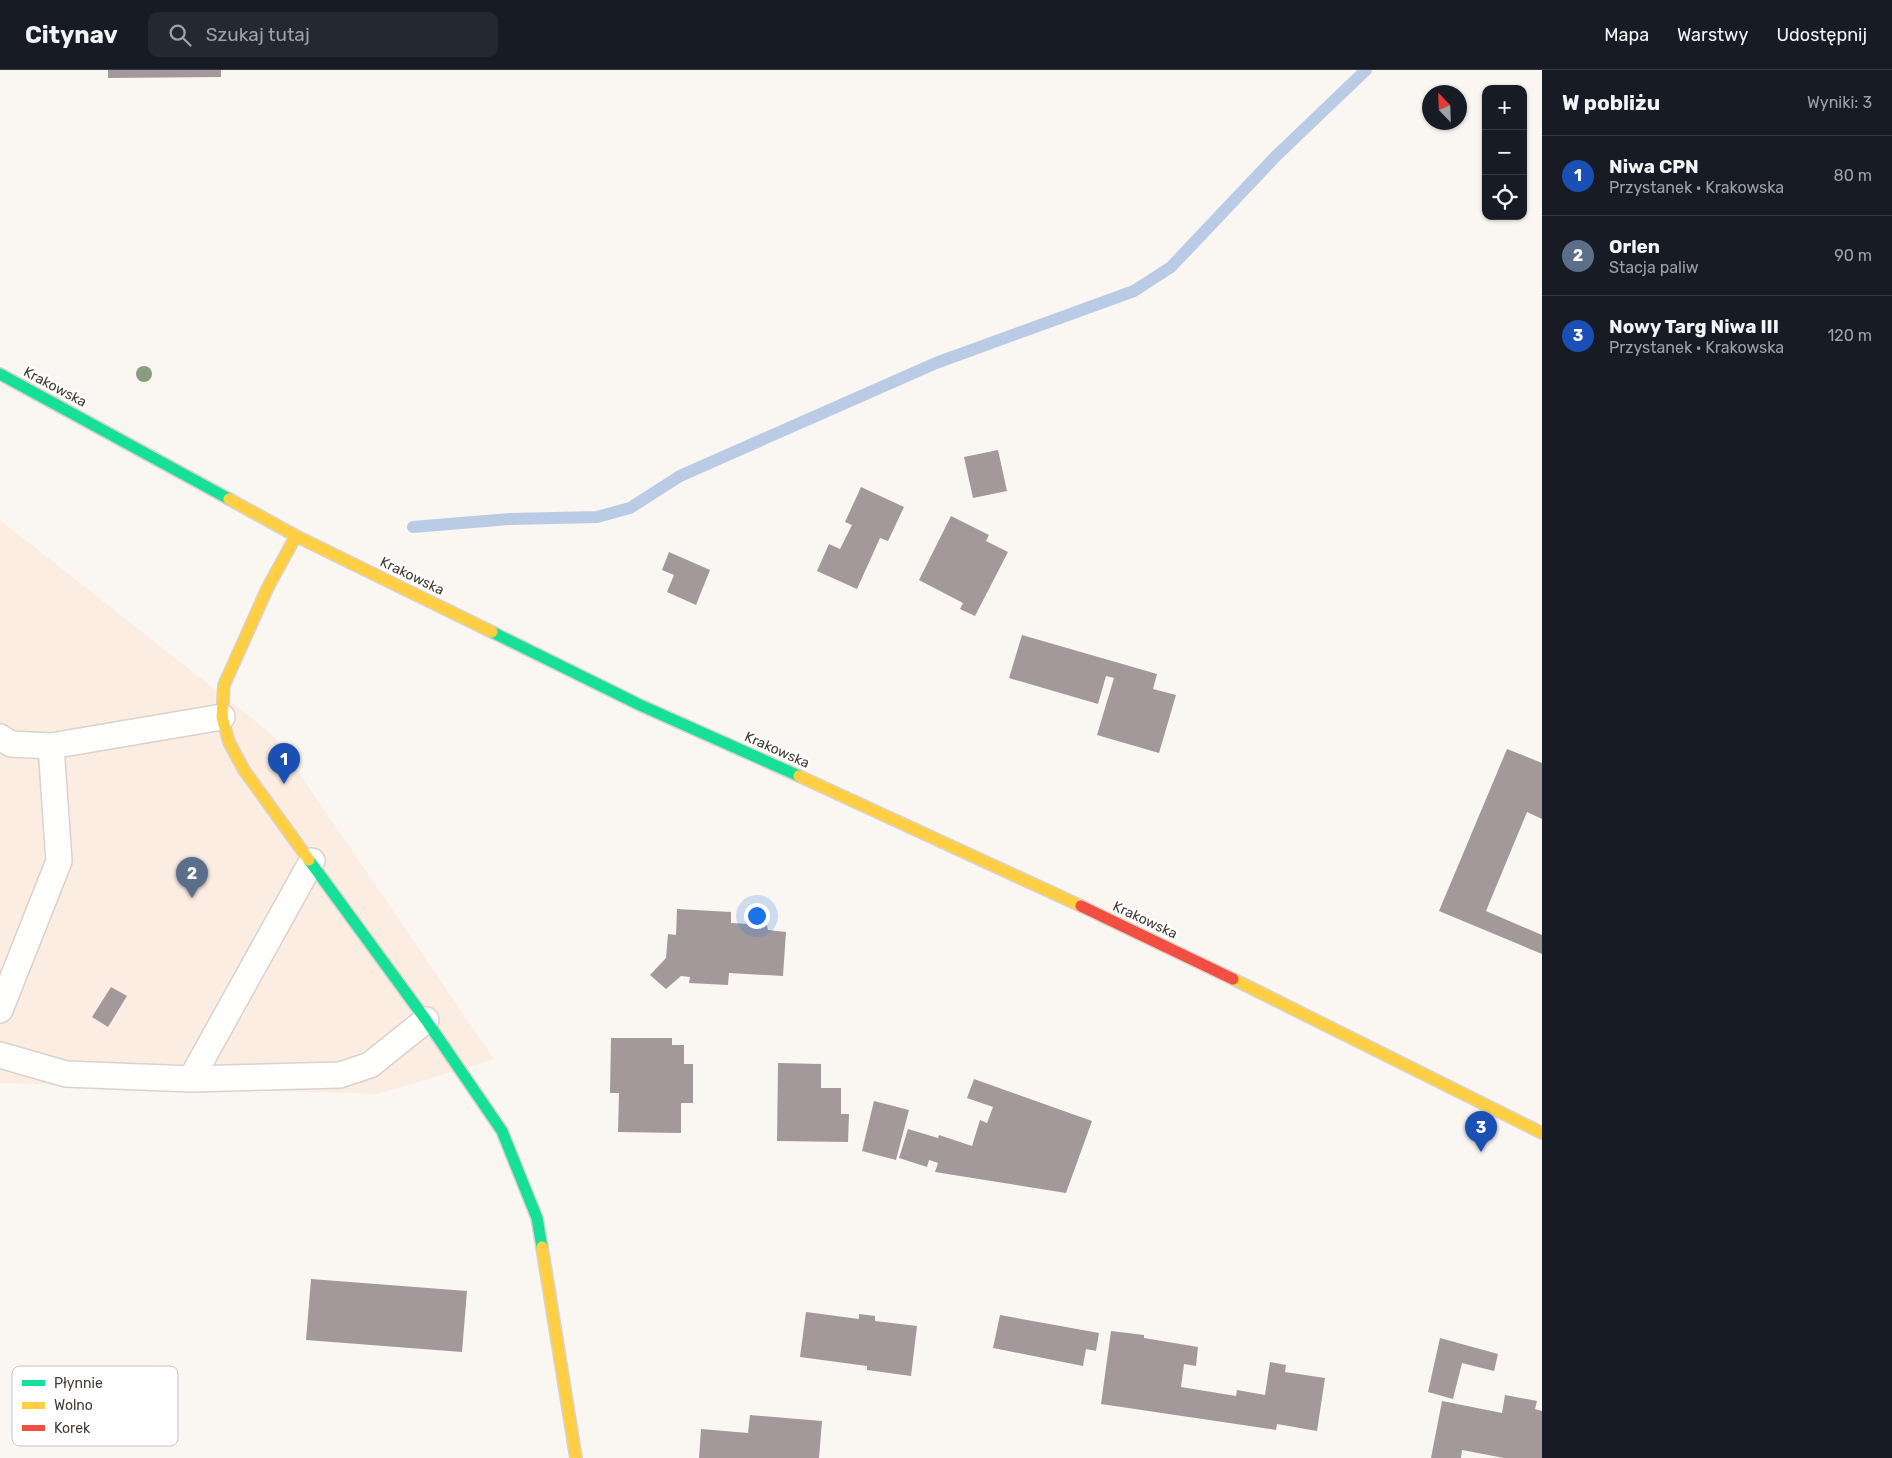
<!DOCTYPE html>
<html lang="pl">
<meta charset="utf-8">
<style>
:root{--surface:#171b24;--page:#242831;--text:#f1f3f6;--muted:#9ea1a6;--line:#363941;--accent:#847c77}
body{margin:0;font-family:Rubik,sans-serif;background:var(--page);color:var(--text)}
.controls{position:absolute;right:15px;top:15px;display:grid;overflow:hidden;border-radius:10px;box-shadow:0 1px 4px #0004}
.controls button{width:45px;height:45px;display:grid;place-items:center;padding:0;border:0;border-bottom:1px solid var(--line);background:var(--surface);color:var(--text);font:25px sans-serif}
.compass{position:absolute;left:1422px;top:15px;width:45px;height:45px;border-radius:50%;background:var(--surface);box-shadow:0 1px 4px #0004;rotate:337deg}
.you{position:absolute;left:756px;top:845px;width:18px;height:18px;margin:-12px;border:4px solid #fff;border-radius:50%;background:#1a73e8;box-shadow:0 0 0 8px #1a73e833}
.badge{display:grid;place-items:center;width:32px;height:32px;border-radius:50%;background:var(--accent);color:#fff;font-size:16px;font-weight:700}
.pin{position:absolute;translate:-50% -41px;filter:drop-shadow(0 1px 2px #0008)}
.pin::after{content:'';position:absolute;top:26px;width:18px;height:15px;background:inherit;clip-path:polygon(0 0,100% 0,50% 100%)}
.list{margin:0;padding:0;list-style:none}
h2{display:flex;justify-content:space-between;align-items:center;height:65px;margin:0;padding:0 20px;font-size:21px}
h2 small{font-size:16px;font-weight:400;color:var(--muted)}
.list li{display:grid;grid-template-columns:32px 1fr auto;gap:15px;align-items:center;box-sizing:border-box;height:80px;padding:0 20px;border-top:1px solid var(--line)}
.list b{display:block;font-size:19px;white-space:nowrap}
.list p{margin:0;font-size:16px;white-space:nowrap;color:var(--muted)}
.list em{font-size:16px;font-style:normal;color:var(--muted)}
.icon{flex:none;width:28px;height:28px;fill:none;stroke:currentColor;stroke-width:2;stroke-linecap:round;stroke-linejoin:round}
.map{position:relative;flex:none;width:1542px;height:1388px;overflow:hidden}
header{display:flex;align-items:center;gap:30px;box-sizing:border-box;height:70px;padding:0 25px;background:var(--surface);border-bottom:1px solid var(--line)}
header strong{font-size:24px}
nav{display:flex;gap:28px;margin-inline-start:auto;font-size:18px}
.search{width:350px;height:45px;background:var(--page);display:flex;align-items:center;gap:12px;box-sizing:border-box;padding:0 18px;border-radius:10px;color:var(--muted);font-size:19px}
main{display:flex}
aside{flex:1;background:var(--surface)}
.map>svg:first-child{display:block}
.built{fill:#fcede3}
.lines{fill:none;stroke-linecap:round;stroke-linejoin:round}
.stream{stroke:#bacbe6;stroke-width:12}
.building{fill:#a3999b}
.lane-casing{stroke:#d9d2cd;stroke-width:28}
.fast-casing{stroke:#d9d2cd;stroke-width:14}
.slow-casing{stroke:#d9d2cd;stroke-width:14}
.jam-casing{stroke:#d9d2cd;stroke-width:14}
.lane{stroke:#fefefd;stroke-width:25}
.fast{stroke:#16e098;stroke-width:11}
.slow{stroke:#ffcf43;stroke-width:11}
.jam{stroke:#f24e42;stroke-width:11}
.tree{fill:#889d7e}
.labels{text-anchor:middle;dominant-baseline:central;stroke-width:5;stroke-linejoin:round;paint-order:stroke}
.street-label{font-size:14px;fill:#443b35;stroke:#fff}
.key{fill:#fff;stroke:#c7c4c2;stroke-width:1}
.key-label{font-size:14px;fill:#443b35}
</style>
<header>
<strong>Citynav</strong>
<div class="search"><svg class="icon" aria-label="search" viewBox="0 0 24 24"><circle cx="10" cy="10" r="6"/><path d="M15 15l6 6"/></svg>Szukaj tutaj</div>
<nav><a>Mapa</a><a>Warstwy</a><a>Udostępnij</a></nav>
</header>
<main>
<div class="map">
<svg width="1542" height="1388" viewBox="0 0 1542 1388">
<rect width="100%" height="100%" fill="#faf6f2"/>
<path class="built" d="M0,450L274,666L494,989L378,1024L0,1013Z"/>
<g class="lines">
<path class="stream" d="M413,457L510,449L597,447L630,438L680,406L936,293L1134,221L1171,197L1275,87L1366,0"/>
</g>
<path class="building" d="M108,0H221V7L108,8Z
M998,380L1007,421L973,428L964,387Z
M861,417L904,437L888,471L880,468L857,519L817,501L829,474L840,479L852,455L845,452Z
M951,446L989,465L986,471L1008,482L975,546L960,539L963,533L919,510Z
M669,482L710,500L696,535L667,522L674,505L662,500Z
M1022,565L1157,604L1153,619L1176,625L1159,683L1097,665L1114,608L1106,606L1098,634L1009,608Z
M1507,679L1542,693V749L1527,742L1486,841L1542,865V884L1439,841Z
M677,839L731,842V853L767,855L768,860L786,862L783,906L729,903L728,915L689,913L690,907L681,906L666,919L650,905L666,888L668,864L676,865Z
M111,917L127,926L108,957L92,947Z
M611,968H672V975H684V994H693V1033H681V1063L618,1062L619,1023H610Z
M778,993L821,994V1018H841V1044H849L848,1072L777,1071Z
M974,1009L1092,1051L1066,1123L935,1102L938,1093L929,1090L927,1097L899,1088L908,1059L938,1068L939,1065L972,1076L980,1050L987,1053L993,1037L967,1028Z
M874,1031L909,1040L896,1090L862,1081Z
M311,1209L467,1221L462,1282L306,1270Z
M806,1242L859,1249V1244L875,1246V1251L917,1256L911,1306L867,1300V1296L800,1287Z
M1000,1245L1099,1263L1096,1281L1086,1279L1083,1296L993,1278Z
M1111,1261L1144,1265V1268L1198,1277L1196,1296L1184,1294L1181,1317L1236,1326L1237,1320L1265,1325L1270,1292L1286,1295L1285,1302L1325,1308L1317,1361L1277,1354L1276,1360L1270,1359L1101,1334Z
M1440,1268L1498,1284L1494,1301L1462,1293L1453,1329L1428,1322Z
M1505,1325L1537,1331L1535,1339L1542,1341V1388H1504L1462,1380L1461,1388H1431L1442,1331L1502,1343Z
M750,1345L822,1351L819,1388H699L701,1359L748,1363Z"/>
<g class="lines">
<g class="lane-casing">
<path id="lane" d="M0,667L11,674L51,676L222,647
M0,940L59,791L51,676
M0,985L66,1004L191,1009L340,1005L370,995L426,950
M191,1009L312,791"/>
</g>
<g class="fast-casing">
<path id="fast" d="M0,304L229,429
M492,562L640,635L799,706
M309,790L426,950L502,1061L537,1148L542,1177"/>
</g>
<g class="slow-casing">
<path id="slow" d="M229,429L296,466L492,562
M296,466L268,517L224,615L222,647L229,672L244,700L309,790
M799,706L1081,836
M1233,909L1542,1063
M542,1177L576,1388"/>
</g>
<g class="jam-casing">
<path id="jam" d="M1081,836L1233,909"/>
</g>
<use href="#lane" class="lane"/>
<use href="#fast" class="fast"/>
<use href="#slow" class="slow"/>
<use href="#jam" class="jam"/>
</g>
<circle class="tree" cx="144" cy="304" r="8"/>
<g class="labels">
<g class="street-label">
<text transform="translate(55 317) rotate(28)">Krakowska</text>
<text transform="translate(412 506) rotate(26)">Krakowska</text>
<text transform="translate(777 680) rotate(24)">Krakowska</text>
<text transform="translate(1145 850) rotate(25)">Krakowska</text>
</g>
</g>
<rect x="12" y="1296" width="166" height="80" rx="8" class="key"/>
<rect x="22" y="1310" width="23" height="6" fill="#16e098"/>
<rect x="22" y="1332" width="23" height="7" fill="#ffcf43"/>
<rect x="22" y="1355" width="23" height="6" fill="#f24e42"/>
<g class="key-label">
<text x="54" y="1318">Płynnie</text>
<text x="54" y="1340">Wolno</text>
<text x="54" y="1363">Korek</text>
</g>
</svg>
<div class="controls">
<button>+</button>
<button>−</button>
<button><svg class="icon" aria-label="locate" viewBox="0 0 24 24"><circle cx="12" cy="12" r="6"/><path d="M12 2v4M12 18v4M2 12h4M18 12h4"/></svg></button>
</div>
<svg class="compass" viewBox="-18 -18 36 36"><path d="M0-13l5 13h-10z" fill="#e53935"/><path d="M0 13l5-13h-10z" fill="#9ea1a6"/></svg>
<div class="you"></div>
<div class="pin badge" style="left:284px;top:714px;background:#1a4fb4">1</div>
<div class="pin badge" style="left:192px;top:828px;background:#5c6f8a">2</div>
<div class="pin badge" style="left:1481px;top:1082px;background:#1a4fb4">3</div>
</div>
<aside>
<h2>W pobliżu<small>Wyniki: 3</small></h2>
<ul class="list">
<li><span class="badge" style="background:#1a4fb4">1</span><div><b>Niwa CPN</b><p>Przystanek · Krakowska</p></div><em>80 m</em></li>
<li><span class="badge" style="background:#5c6f8a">2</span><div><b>Orlen</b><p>Stacja paliw</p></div><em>90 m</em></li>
<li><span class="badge" style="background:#1a4fb4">3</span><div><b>Nowy Targ Niwa III</b><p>Przystanek · Krakowska</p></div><em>120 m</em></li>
</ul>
</aside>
</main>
